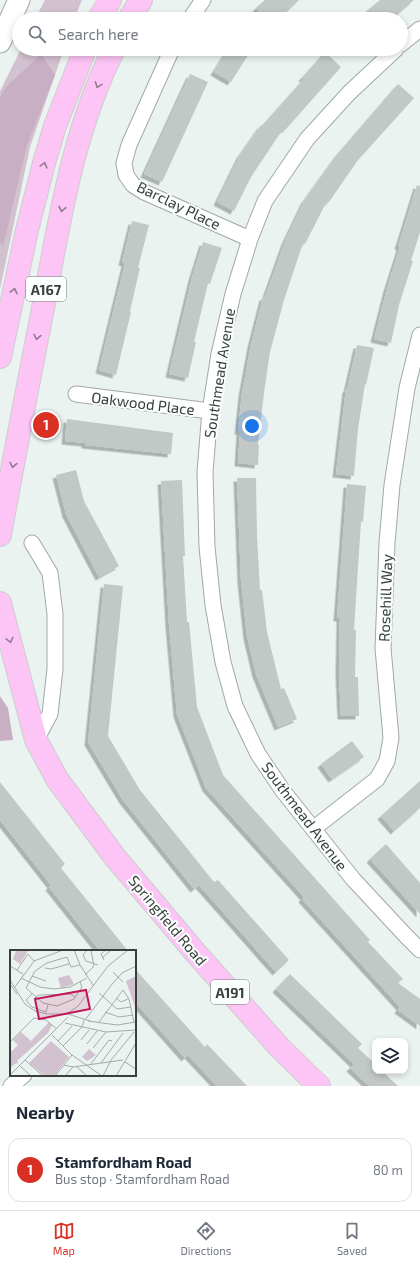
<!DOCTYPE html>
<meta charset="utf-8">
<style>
:root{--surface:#fff;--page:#f2f2f3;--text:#1f2937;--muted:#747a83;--line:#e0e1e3;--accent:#d93025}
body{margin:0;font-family:"Exo 2",sans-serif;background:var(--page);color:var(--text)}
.controls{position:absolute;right:12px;bottom:12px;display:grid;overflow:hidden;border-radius:8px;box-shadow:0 2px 6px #0003}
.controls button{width:36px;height:36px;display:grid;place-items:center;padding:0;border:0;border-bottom:1px solid var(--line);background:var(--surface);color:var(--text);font:20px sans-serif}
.you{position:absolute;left:252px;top:426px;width:14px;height:14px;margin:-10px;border:3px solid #fff;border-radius:50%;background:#1a73e8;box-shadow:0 0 0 6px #1a73e833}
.badge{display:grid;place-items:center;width:26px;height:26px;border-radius:50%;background:var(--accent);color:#fff;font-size:13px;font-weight:700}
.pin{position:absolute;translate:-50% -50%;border:2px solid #fff;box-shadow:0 1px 4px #0006}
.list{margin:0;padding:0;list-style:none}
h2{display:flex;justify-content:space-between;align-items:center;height:52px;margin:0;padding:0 16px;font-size:17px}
h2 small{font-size:13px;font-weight:400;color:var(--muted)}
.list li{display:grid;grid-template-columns:26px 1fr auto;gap:12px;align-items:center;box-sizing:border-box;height:64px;margin:0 8px 8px;padding:0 8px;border:1px solid var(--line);border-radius:12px}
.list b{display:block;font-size:15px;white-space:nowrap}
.list p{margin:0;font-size:13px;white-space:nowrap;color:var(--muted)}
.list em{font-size:13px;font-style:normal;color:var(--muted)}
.icon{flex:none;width:22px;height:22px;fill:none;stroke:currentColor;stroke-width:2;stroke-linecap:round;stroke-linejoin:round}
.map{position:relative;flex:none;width:420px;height:1086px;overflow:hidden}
.search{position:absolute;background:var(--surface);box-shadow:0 2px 6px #0003;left:12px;right:12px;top:12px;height:44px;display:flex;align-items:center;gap:10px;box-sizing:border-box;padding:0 14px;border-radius:22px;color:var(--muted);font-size:15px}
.sheet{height:124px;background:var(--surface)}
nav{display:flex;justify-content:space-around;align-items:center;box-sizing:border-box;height:56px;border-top:1px solid var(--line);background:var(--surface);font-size:11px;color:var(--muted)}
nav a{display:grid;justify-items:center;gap:2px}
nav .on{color:var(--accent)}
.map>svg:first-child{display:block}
.green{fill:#d2c1cf}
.forest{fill:#c9afc4}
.building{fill:#c1c8c6;filter:url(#shadow)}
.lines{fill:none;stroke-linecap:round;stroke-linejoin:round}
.street-casing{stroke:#a1a8a6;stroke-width:17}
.secondary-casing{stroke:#a1a8a6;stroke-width:23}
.primary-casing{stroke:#cccdcd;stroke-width:24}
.street{stroke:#fff;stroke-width:15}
.secondary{stroke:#fff;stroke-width:21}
.primary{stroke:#fdc5f5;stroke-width:22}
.oneway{stroke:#927b90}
.labels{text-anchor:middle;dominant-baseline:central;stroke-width:4;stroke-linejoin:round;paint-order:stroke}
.shield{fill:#fafffe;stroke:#747877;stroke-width:1}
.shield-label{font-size:14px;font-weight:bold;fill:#3a3e3d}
.street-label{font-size:15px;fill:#3a3e3d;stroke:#fafffe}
.inset-road{fill:none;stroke:#a4aba8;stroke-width:1}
.view{fill:#c2185b;fill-opacity:0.15;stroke:#c2185b;stroke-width:2}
.inset-edge{fill:none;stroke:#3a3e3d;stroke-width:2}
</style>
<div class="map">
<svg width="420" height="1086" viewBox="0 0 420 1086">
<defs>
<filter id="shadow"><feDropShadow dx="-3.5" dy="3.5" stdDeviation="0" flood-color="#0004"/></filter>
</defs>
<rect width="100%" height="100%" fill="#ebf3f0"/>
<path class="green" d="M45,0H82L74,19H35Z
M21,49H64L30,147L0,289V91Z"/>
<path class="forest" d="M41,54L55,75L27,145L3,246L0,242V97L6,87Z
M0,696L8,708L13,740L0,741Z"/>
<path class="building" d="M265,0H299L279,19H266L256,8Z
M380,0H414L392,19H357Z
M228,49H252L231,82L214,72Z
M325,52L341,67L285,130L283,129L251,177L234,211L217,202L240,155L261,125L262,126L304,79L302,78Z
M190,74L208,82L162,182L144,174Z
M398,84L414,98L358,160L329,202L327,201L305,244L303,243L284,300L270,352L264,393L258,445H259L258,465L238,463L240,431H238L242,393L251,344L263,297H265L285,241L304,201L337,155Z
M417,185L420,186V232L411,261H413L399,305L391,343L374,339L387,288L400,247L398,246Z
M132,221L149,225L138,268H140L130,311L131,312L116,375L99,370L125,263L122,262Z
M203,242L222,248L210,284L208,283L194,342H196L188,378L169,374L192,277Z
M357,345L374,348L366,385L365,384L358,429L354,476L336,474L346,389H347Z
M67,419L173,433L171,454L85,445V443L65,441Z
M76,470L84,501L119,566L99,577L66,514L56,475Z
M237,478H256L257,536L260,590H262L267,632L281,689L284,688L297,719L278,727L256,674L247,636L241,580Z
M182,480L185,556H183L187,622H189L197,707L223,775L370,940L368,942L403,979L398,983L420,999V1026L398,1010L400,1007L302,899L304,897L206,788L177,714L169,624L161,481Z
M347,484L366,486L363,522L361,521L354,630H356L355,677H358L359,716H341L339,672L340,618H337Z
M104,584L123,586L108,736L140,790L194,857L214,882L218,880L289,960L276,972L199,885L194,889L123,800L88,742Z
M352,741L364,757L332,779L321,764Z
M420,781V808L394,831L381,816Z
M0,782L65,864L61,868L128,951H100L49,887L51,885L0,820Z
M386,844L420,883V914L370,859Z
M135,969L205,1047L207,1044L247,1086H217L188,1055L185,1058L135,1002Z
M290,974L362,1044L358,1048L375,1064V1071H382L398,1086H369L350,1068L354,1064L276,989Z"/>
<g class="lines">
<g class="street-casing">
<path id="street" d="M190,19L203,0
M401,44L420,29
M172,49L129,145L124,163L126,175L133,185L144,192L250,239
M396,49L349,93L307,139L265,201L250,239L233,294L219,354L210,411L205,472L207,547L213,605L223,662L235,706L258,754L283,791L353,879L406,936L420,950
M76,394L210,411
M32,543L50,573L55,614V669L50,714L36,740
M313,829L377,779L387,761L391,738L383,648L387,543L392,485L407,388L420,335
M11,1086L24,1075"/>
</g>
<g class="secondary-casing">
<path id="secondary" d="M0,42L19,0"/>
</g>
<g class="primary-casing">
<path id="primary" d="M99,19L110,0
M129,19L141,0
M0,357L27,230L44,163L55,126L85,49
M0,535C14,457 29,380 44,303C60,217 74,128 114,49
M0,603L36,740L57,779L114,856L194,951L280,1048L319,1086"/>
</g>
<use href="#street" class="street"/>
<use href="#secondary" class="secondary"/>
<use href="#primary" class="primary"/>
</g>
<defs><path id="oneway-chevron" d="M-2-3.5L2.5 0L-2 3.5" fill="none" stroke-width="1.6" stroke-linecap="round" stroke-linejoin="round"/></defs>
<g class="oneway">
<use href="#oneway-chevron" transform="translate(98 85) rotate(111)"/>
<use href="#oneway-chevron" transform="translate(44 165) rotate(-75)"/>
<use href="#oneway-chevron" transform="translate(62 209) rotate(101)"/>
<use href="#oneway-chevron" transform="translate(14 291) rotate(-78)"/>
<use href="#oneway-chevron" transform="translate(37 337) rotate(101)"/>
<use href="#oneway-chevron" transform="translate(13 465) rotate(101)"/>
<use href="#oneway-chevron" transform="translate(10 640) rotate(76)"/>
</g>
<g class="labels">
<g class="shield">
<rect x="26" y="277" width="40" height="24" rx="3"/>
<rect x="211" y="980" width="38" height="24" rx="3"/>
</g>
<g class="shield-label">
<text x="46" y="289">A167</text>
<text x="230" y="992">A191</text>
</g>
<g class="street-label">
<text transform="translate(179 205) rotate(26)">Barclay Place</text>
<text transform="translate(219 373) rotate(-81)">Southmead Avenue</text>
<text transform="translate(143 403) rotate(7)">Oakwood Place</text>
<text transform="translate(385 598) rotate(-88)">Rosehill Way</text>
<text transform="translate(305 816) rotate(53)">Southmead Avenue</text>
<text transform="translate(168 920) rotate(50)">Springfield Road</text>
</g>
</g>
<g transform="translate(10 950)">
<rect width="126" height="126" fill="#ebf3f0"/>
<path d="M6,1H18L10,14L3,9ZM59,25L64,34L51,38L48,28ZM126,26V60L116,31ZM39,72L42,75L38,83L7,111L8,114L6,113L0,118V99L2,101L8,95L3,90L11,82L21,91ZM41,91L59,107L44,126H35L19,113ZM79,99L86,105L77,111L72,107Z" fill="#d2c1cf"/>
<path class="inset-road" d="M64,0L70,15L83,35M77,0L73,5L76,11L88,15M92,8L101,0M94,10L91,4L96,0M0,16L13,24M35,18L41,19L59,14M7,20L18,4L24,11M103,22L113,32M75,25L84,16L81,0M22,26L36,31M11,28L30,37L44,39L60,37L77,28M0,30L15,54L25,61L37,64H58L80,71M0,34L7,44M5,37L24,11L53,0M16,38L33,53L47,56L64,49L72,37L70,32M16,38L25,21L37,13L57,7L61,17L70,15M89,43L107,59L121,57M22,44L16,50L22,57L36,62L38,55M25,48L29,45L61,44L65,47M106,48L111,52L118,49M95,62L109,67L123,65M57,64L68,56L98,16L118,0M75,70L103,33L112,23L126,16M78,71L107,75L126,72M89,72L113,40L119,49L124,72M55,73L96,82L126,80M42,85L62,105L92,126M71,90L79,80M48,91L62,76M0,92L24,68L36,70L47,79M77,94L87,81M53,96L72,77L74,70M83,98L96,82M15,110L33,126M115,112L126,119M91,113L113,83M9,115L21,126M54,115L63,117L113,110M80,115L99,90L102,91M67,117L77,126M0,125L58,67M45,126L62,105M55,126L63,117M93,126L101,110L124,82M106,126L126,93"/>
<path class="view" d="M76,40L80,59L29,69L25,49Z"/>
<rect width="126" height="126" class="inset-edge"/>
</g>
</svg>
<div class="controls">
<button><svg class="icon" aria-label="layers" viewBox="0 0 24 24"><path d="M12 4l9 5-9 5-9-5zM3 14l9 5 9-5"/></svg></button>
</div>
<div class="you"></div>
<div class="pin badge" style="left:46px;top:425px">1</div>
<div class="search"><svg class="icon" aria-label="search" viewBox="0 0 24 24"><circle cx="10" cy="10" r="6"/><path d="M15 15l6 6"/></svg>Search here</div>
</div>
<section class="sheet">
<h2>Nearby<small></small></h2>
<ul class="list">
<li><span class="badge">1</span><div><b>Stamfordham Road</b><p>Bus stop · Stamfordham Road</p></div><em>80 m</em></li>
</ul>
</section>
<nav>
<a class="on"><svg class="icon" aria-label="map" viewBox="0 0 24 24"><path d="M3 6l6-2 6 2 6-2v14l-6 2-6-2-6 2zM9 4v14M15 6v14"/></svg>Map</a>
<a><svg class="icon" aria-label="directions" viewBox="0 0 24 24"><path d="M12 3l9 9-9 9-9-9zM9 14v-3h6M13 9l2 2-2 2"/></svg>Directions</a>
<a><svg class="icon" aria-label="saved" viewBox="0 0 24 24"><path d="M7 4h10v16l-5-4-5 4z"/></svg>Saved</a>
</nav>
